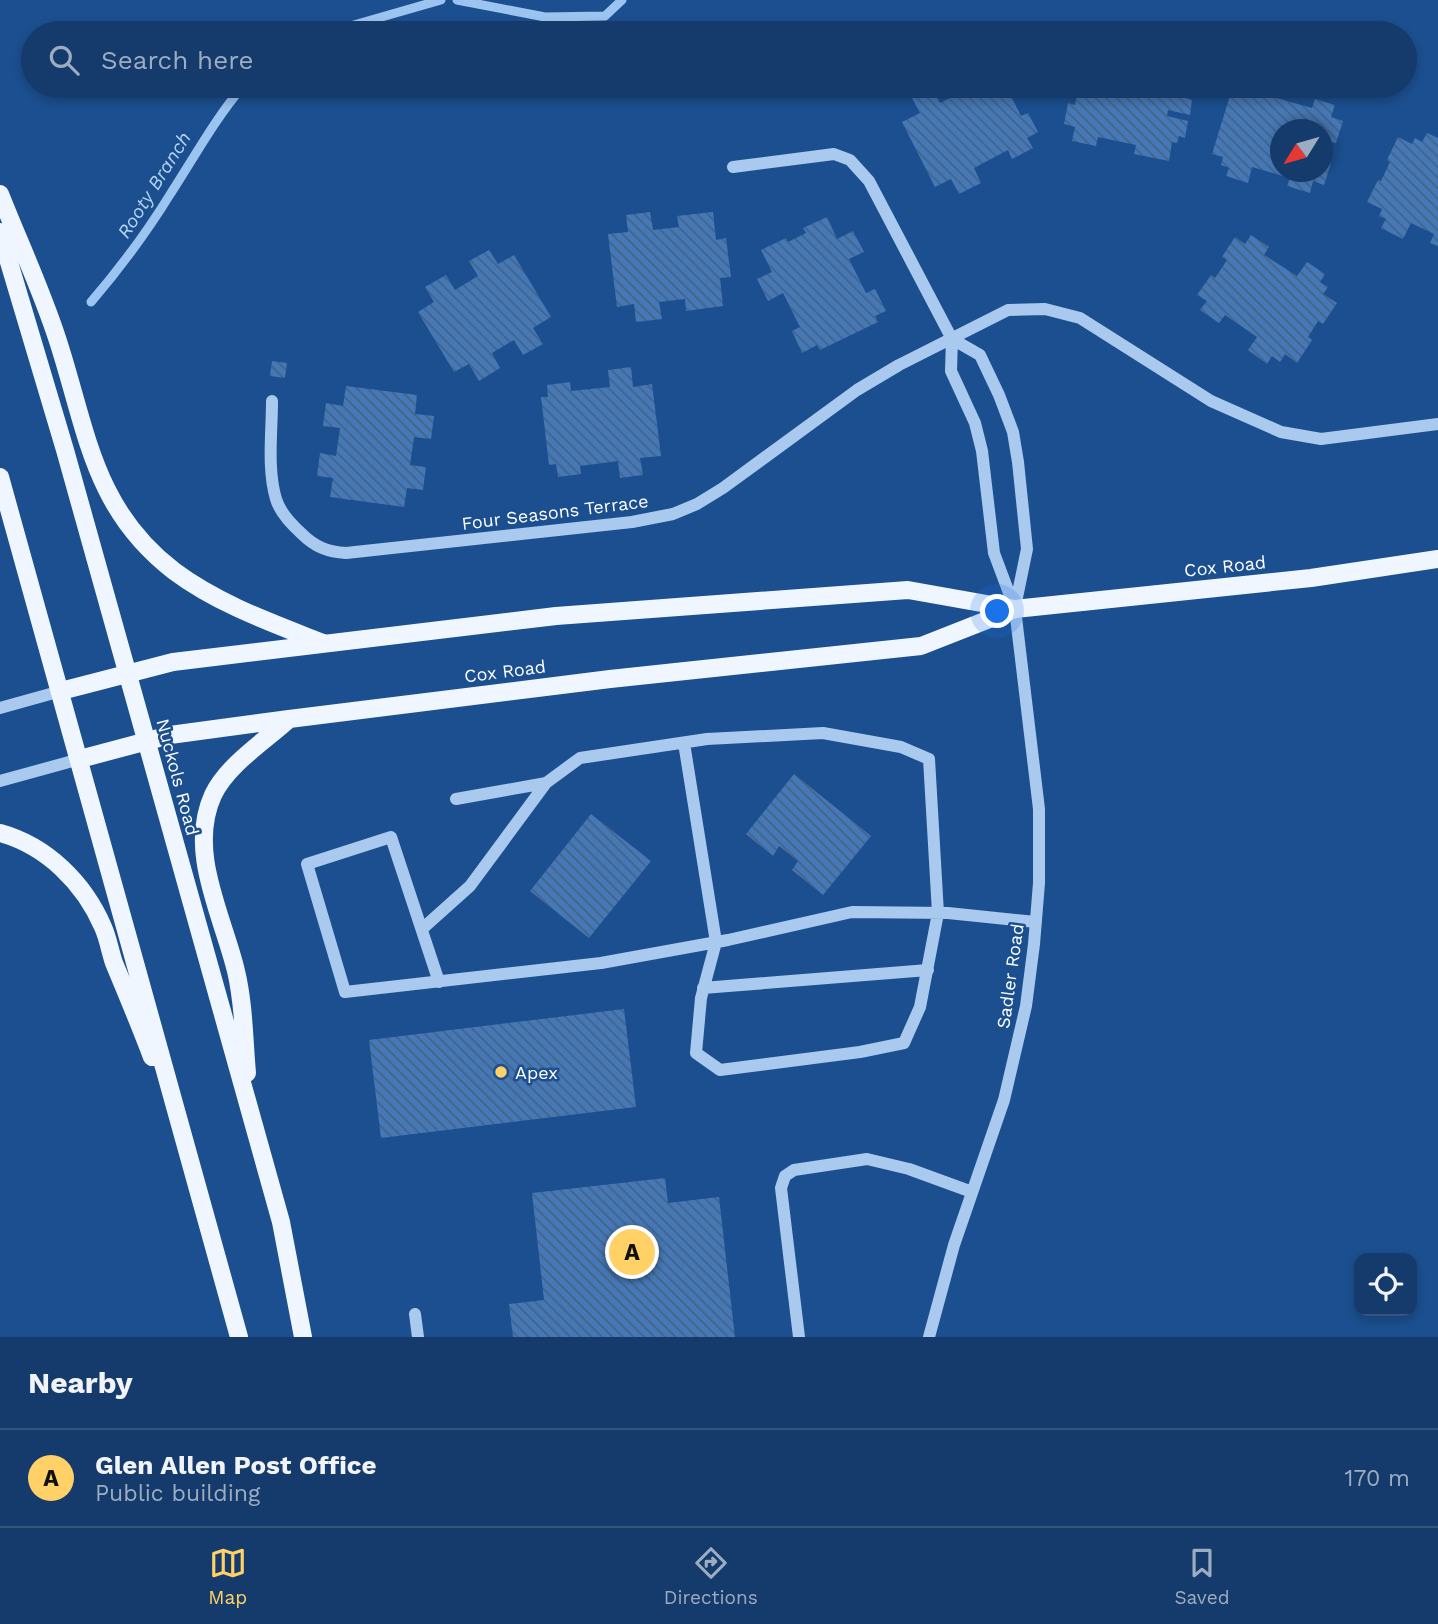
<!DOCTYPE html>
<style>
:root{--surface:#143b6b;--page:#214673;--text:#f1f3f6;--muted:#9dadc1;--line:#33557e;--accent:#ffd166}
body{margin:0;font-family:"Work Sans",sans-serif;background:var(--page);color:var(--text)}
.controls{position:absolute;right:21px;bottom:21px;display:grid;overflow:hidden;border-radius:14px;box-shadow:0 4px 10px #0003}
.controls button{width:63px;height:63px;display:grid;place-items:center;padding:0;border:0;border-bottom:2px solid var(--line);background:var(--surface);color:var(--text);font:35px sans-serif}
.compass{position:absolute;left:1270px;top:119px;width:63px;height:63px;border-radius:50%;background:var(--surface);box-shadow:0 4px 10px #0003;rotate:233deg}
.you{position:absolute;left:998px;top:612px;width:24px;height:24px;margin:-18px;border:5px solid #fff;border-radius:50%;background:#1a73e8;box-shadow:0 0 0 10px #1a73e833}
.badge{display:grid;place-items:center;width:46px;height:46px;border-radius:50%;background:var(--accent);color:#111;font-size:23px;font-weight:700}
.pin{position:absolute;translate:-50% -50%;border:4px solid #fff;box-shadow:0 2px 7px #0006}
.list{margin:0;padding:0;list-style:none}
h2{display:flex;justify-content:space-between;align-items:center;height:91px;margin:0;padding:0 28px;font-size:30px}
h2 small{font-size:23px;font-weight:400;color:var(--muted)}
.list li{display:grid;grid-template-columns:46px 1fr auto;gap:21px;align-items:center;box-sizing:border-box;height:98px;padding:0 28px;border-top:2px solid var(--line)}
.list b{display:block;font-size:26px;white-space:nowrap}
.list p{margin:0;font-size:23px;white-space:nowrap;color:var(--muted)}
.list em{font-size:23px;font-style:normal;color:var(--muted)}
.icon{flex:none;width:38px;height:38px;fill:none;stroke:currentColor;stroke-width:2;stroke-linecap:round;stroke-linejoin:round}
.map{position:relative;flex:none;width:1438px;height:1337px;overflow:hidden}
.search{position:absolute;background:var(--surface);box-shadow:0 4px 10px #0003;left:21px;right:21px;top:21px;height:77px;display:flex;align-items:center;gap:18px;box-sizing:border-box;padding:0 24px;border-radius:38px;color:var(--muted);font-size:26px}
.sheet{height:189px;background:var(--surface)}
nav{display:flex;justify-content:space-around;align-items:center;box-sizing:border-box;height:98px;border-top:2px solid var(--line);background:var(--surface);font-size:19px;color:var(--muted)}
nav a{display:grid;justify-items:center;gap:4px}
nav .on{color:var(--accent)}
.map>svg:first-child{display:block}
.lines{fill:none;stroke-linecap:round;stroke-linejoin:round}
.stream{stroke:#9cc4f0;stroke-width:9}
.building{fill:url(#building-back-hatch);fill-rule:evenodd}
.minor{stroke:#a9c9ee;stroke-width:12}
.major{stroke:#f0f6ff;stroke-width:18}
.poi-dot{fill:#ffd166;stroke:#1b4f8f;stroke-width:2.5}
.labels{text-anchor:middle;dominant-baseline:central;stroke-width:5;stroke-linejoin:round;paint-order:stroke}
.street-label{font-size:18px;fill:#fff;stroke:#1b4f8f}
.poi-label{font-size:18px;fill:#fff;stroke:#1b4f8f;text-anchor:start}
.water-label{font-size:19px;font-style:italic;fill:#b5d3f5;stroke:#1b4f8f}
</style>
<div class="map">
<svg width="1438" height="1337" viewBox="0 0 1438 1337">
<defs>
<pattern id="building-back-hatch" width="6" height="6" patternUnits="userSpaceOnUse" patternTransform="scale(1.75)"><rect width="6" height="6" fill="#4478b7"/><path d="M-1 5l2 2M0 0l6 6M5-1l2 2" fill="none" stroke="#486282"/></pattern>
</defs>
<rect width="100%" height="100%" fill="#1b4f8f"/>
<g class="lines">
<path class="stream" d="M457,0L545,17L605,16L622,0
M326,33L441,0
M91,302C121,267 147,232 171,193C195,156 215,119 243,86"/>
</g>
<path class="building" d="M974,86H1014L1017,92L1011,96L1021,116L1028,113L1038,132L1027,138L1033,148L1012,159L1008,150L974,168L981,183L959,194L951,179L935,187L902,122L920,113L912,98L932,88L940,103Z
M1078,86H1184L1183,90L1188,91L1186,98L1192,100L1190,115L1168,110L1167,116L1188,121L1185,138L1179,136L1177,143L1172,142L1169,161L1134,154L1136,145L1098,137L1096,146L1072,141L1075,127L1064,124L1068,103L1075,105Z
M1233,86L1243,88L1244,86H1277L1273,97L1312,108L1315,99L1335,105L1331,117L1343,121L1336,143L1331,142L1325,161L1331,163L1324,185L1313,181L1310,193L1287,186L1290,178L1252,167L1248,183L1226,176L1229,168L1221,165L1223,157L1212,154ZM1280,130H1322V172H1280Z
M1427,133L1438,138V246L1430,243L1434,234L1411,223L1403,239L1381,228L1386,219L1379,216L1382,209L1367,202L1378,180L1381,181L1390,162L1387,160L1398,137L1412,144L1415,138L1422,142Z
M650,212L653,230L679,227L677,216L713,212L716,240L726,238L731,277L720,278L723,306L686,311L685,299L659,302L662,319L636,322L634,304L617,307L608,234L628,232L626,215Z
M827,217L837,239L853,231L864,252L849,259L866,293L875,289L886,311L875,316L878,322L820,350L817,345L802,353L792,331L800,327L783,293L768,301L757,279L772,272L761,250L786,238L788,242L806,233L803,228Z
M1251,235L1269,247L1264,255L1297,276L1307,262L1325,274L1320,282L1328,287L1323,294L1337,303L1323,324L1318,321L1308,337L1312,340L1297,363L1285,354L1280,362L1272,356L1267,364L1248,350L1257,337L1225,315L1219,323L1200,310L1207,301L1197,295L1211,275L1215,278L1227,260L1222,257L1235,237L1245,244Z
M489,250L498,264L514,255L551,317L533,328L543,344L523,355L514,340L492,353L500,368L479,381L469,364L454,372L418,312L434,302L425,287L446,275L455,290L478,276L469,261Z
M272,361L287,363L285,378L270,376Z
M631,367L633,387L652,384L661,456L640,458L643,475L620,478L618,461L580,466L581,474L558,477L556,464L549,465L541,397H548L547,385L570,382L571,391L610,387L608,370Z
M346,386L417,395L415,414L434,416L431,439L414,437L410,465L426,467L423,490L407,488L404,507L330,497L333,478L317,476L320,453L336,456L340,428L323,426L326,403L343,406Z
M794,774L871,836L823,895L792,870L798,861L779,846L773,856L746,834Z
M591,814L651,861L589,938L530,891Z
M624,1009L636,1107L381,1138L369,1040Z
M665,1178L668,1203L719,1197L735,1337H513L509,1304L544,1300L532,1193Z"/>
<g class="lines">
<path class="minor" d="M733,167L834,154L850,160L869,181L952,339L951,371L975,423L982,451L994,553L1015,609L1039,809V883L1034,944L1026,1006L1004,1100L954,1245L929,1337
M952,339L980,355L999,395L1013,432L1018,462L1027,549L1015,607
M272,401C272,432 267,469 276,499C280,513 292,525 302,534C315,547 328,552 346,553L632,522L673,514L697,504L723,488L857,390L899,365L1008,310L1045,309L1080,318L1211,401L1281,432L1321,439L1438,424
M0,708L61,691
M0,781L80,759
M456,799L546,783
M422,929L470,886L546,783L580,758L707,739L823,733L901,747L929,759L938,913L920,1007L904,1043L860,1052L720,1070L696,1053L701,998L716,942L684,743
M439,982L391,837L307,864L345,992L601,963L728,940L852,912L948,913L1036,922
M703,988L928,970
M415,1314L418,1337
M799,1337L781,1188L785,1176L794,1170L867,1159L909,1169L972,1192"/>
<path class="major" d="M0,194C19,242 41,289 57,338C87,429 92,508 174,571C218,604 272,623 323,643
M0,232L65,450L281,1222L303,1337
M0,477L239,1337
M61,691L173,662L556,616L908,590L1015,609
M80,759L170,735L289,719L610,679L921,646L1015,609L1311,578L1438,559
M0,833C47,846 84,883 103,927C108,938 110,951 114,963C127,994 140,1025 152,1057
M247,1073C244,1040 244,1004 236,971C223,916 187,852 213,795C227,765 265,741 289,719"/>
</g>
<circle class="poi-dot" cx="501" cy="1072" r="7"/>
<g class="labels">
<g class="street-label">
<text transform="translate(555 512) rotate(-7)">Four Seasons Terrace</text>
<text transform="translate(1225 566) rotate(-6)">Cox Road</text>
<text transform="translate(505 671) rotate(-7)">Cox Road</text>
<text transform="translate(178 777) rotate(75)">Nuckols Road</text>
<text transform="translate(1010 976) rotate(-82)">Sadler Road</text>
</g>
<g class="poi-label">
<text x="515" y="1072">Apex</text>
</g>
<g class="water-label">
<text transform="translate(154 185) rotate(-58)">Rooty Branch</text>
</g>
</g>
</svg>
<div class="controls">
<button><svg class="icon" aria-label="locate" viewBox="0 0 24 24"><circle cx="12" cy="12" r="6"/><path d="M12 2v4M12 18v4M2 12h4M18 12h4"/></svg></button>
</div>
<svg class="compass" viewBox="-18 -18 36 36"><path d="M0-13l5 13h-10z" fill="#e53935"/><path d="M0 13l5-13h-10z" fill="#9dadc1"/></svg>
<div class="you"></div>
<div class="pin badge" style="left:632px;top:1252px">A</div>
<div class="search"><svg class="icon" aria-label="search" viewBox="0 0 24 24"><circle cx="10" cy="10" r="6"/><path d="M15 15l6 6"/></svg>Search here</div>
</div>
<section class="sheet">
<h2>Nearby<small></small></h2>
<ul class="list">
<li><span class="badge">A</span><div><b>Glen Allen Post Office</b><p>Public building</p></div><em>170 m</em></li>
</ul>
</section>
<nav>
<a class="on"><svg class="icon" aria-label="map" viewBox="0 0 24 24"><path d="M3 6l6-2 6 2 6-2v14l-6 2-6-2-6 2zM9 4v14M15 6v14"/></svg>Map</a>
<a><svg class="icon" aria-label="directions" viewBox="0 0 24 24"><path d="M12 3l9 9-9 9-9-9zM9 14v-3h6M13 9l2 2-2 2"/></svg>Directions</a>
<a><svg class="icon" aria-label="saved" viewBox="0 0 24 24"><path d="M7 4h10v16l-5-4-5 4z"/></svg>Saved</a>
</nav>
